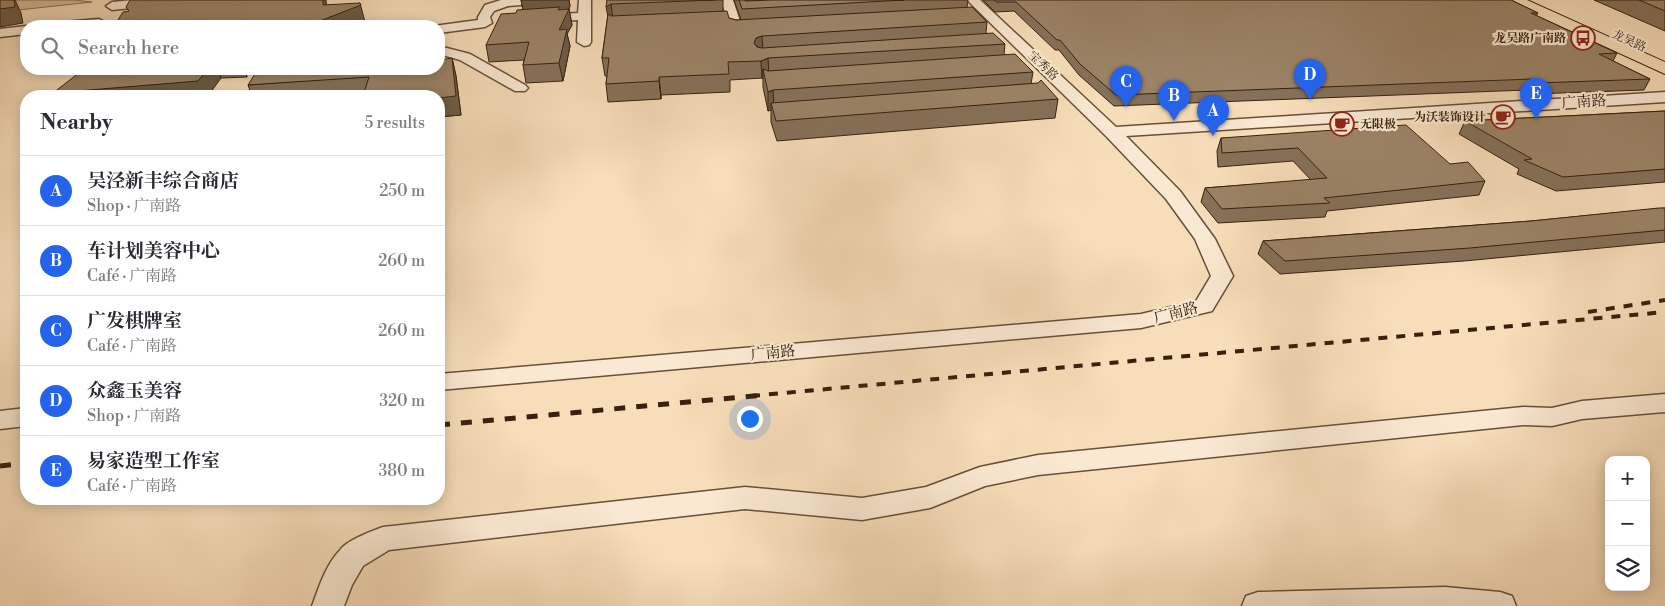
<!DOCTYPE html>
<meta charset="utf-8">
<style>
:root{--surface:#fff;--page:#f2f2f3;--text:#2b2b33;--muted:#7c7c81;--line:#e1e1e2;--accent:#2563eb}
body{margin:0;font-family:"Libre Bodoni","Noto Serif SC",serif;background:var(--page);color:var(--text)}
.controls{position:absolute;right:15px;bottom:15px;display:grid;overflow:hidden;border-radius:10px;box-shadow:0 2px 12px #0003}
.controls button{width:45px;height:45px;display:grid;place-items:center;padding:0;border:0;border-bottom:1px solid var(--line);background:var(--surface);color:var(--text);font:25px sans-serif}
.you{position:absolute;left:749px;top:418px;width:18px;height:18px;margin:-12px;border:4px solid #fff;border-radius:50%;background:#1a73e8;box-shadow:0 0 0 8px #1a73e833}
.badge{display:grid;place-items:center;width:32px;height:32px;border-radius:50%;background:var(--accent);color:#fff;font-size:16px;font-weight:700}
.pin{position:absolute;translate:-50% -41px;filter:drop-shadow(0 1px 2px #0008)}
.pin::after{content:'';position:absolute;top:26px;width:18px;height:15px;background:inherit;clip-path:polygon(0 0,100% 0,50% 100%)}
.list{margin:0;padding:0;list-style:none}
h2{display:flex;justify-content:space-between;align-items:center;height:65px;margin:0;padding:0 20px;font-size:21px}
h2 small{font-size:16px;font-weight:400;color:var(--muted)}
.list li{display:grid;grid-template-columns:32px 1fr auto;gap:15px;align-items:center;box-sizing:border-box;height:70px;padding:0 20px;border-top:1px solid var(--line)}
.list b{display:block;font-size:19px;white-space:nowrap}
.list p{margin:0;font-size:16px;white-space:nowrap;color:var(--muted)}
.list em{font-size:16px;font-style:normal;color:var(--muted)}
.icon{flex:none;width:28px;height:28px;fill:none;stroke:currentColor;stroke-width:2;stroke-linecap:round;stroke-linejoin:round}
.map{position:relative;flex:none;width:1665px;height:606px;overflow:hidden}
.search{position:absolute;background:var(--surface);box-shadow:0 2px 12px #0003;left:20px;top:20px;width:425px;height:55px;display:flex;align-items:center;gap:12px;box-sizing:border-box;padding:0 18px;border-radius:20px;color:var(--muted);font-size:19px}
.panel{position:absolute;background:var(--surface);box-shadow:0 2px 12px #0003;left:20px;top:90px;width:425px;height:415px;border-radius:20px}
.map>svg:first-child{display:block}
.green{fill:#d6bd9c;stroke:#866f55}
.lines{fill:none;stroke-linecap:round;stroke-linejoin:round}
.minor-casing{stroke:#675039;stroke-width:3}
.major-casing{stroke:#37210e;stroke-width:2}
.minor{fill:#fae9d2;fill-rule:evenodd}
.major{fill:#f7ddb9;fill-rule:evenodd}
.rail-far1{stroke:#37210e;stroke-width:4;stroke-dasharray:9 9;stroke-linecap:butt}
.rail{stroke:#37210e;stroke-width:5;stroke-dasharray:11 11;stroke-linecap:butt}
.wall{fill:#857159;stroke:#37210e}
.shaded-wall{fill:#6c5c48;stroke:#37210e}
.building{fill:#9b8367;stroke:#37210e}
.labels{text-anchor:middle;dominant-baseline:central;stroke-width:4.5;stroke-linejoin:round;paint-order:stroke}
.far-poi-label{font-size:12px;font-weight:bold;fill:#37210e;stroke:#fae9d2;text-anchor:end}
.far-street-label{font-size:12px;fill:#37210e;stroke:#fae9d2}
.street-label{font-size:15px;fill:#37210e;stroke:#fae9d2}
</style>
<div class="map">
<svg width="1665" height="606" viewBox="0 0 1665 606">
<rect width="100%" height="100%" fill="#f7ddb9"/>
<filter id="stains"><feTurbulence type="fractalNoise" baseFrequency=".004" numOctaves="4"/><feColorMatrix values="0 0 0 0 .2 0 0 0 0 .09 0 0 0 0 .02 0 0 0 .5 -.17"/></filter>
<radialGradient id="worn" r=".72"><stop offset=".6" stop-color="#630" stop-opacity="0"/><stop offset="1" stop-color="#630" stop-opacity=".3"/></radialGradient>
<path class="green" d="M0,0H74L92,2L0,12Z"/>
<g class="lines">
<g class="minor-casing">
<path id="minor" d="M133,0H175L169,4L112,10L106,6L112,2Z
M501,0H540L534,4L508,6L494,11L490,17L492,23L485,27L439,33V26H434L478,20V17L485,5Z
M579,0H591V42L589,45L584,46L577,42L578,20L539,23L533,19L539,15L578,13Z
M721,0H733L742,27H761L763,30L761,33L732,34Z
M967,0H980L1116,127L1665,92V102L1126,136L1180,191L1215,239L1233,276L1212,311L1141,328L439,390V374L1141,314L1196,301L1211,276L1195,239L1166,199L1106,136Z
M99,19L106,23L104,26H56L63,22Z
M26,26V34L0,37V29Z
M439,46L470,54L525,85L528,88L525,91H515L460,60L439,54Z
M1665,394V412L1582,419L1552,426L1523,425L1038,475L985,486L930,508L862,520L745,509L389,550L363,566L352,585L344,606H312C319,587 326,564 341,549C348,540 372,531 383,527L745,487L862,498L926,487L980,467L1038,455L1523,407L1552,408L1582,401Z
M26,408V426L0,429V411Z
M1445,587L1500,592L1512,596L1516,606H1242L1246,596L1258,592Z"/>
</g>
<g class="major-casing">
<path id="major" d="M1507,0H1527L1665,62V74L1510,3Z"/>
</g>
<use href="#minor" class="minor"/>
<use href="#major" class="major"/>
<path class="rail-far1" d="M1588,312L1665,300
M751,396L1665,312"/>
<path class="rail" d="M439,425L765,395
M0,466L26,463"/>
</g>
<path class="wall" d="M521,0H569L570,6L569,9L572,25L567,34L570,46L563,81L526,83L523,65L524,60L489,62L486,45L516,13L523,10Z
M607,0H723V11L729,18L736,20H741L734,0H968L967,7L987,22L986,33L1005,44L1004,54L1033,72L1031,84L1058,99L1055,118L777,141L771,122V110L768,111L763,87V78L730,80V92L661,95V99L608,102L606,84L607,76H605L602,58L608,14Z
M983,0H1511L1538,13L1536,16L1617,53L1613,61L1650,79L1644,90L1533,94L1526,90L1114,106L1079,75L1059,50H1055L1014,11L995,12Z
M1594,0H1665V31Z
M452,58L456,76L461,115L439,117V96H252L248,85L439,69Z
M84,69H249L245,70L247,77L221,78Z
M1665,111V182L1556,191L1517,174L1519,169L1459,134L1465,121Z
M1221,138L1450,164L1485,181L1479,195L1327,211L1325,217L1218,223L1201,202L1205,188L1311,180L1293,161L1218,167L1217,151Z
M1665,208V242L1464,261L1280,274L1258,254L1263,241L1531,221Z"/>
<path class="shaded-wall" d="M14,0H15L21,13L23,23L0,27V9Z
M323,0H326L328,18L360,3L365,22L354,26H307Z
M521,0H569L570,6L567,12L569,9L572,25L567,34L570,46L563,81L559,63L524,15Z
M611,4L613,20L609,22L606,7Z
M762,36L763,53L754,43L756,38Z
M452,58L456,76L461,115L439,117V98Z
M768,58L769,75L763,69V78L762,79L761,61Z
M208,69H218L221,78L208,96H55L53,93Z
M244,69H249L245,70L247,77Z
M659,77L661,95V99L659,81Z
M773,90L774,109L771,103V110L768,111V92Z"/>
<path class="building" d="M0,0H14L15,7L0,9Z
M130,0H323V5L360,3L361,5L307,26H114L123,12L129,11L126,7Z
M607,0H715L611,4L606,7Z
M739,0H744L746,1L772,0H904L742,9Z
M994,0H1511L1538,13H1531L1617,53L1599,54L1650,79L1538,83L1532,79L1116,95L1080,64L1060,40H1057L1016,2H996Z
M1639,0H1665V11Z
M560,7L558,10L569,9L559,30L567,29L559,63L523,65L529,42L486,45L501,14L516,13L517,10Z
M972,7L987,22L762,36L756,38L754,43L757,47L762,48L993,33L1005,44L768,58L761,61L728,62L729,74L659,77V81L606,84L609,58H602L608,14L611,16L727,11L729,18L736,20Z
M1015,54L1033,72L773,90L768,92L763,69L768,71Z
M452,58L456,96L439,98V96H363L369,77L248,85L258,69H439V60Z
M84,69H208L198,81L53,93Z
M1041,80L1058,99L776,121L771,103L1038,83Z
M1665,111V169L1563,177L1524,160L1532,159L1465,121Z
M1406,125L1450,164L1468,162L1485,181L1324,198L1330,203L1222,209L1205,188L1327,178L1298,148L1222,153L1221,138Z
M1659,208H1665V230L1470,248L1285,261L1263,241L1531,221Z"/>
<defs>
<g id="bus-ring" transform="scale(1.25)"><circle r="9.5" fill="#fae9d2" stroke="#8f2418" stroke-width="1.5"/><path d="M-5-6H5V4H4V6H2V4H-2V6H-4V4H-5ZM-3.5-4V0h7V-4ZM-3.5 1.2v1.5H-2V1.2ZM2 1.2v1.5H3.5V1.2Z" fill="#8f2418"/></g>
<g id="cafe-ring" transform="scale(1.25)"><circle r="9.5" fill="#fae9d2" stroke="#8f2418" stroke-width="1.5"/><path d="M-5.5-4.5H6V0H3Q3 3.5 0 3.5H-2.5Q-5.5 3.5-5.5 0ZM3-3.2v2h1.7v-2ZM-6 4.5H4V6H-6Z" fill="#8f2418"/></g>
</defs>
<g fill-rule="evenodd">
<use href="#bus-ring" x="1583" y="38"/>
<use href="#cafe-ring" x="1503" y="117"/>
<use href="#cafe-ring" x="1342" y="124"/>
</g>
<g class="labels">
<g class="far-poi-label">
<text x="1566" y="38">龙吴路广南路</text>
<text x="1486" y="117">为沃装饰设计</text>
<text x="1360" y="124" text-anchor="start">无限极</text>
</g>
<g class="far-street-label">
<text transform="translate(1629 41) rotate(24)">龙吴路</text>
<text transform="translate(1043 66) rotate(44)">宝秀路</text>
</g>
<g class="street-label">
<text transform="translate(1584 102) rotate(-4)">广南路</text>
<text transform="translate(1176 313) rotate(-14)">广南路</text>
<text transform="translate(773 353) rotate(-5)">广南路</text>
</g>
</g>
<rect width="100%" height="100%" filter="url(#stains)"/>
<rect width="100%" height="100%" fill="url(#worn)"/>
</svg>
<div class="controls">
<button>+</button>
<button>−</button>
<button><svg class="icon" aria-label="layers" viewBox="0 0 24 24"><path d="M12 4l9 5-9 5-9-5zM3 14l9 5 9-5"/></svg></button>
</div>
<div class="you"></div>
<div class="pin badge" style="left:1213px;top:136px">A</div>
<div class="pin badge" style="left:1174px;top:121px">B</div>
<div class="pin badge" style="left:1126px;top:107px">C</div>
<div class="pin badge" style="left:1310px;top:100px">D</div>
<div class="pin badge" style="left:1536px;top:119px">E</div>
<div class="search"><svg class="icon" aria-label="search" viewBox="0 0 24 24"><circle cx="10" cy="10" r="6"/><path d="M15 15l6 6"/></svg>Search here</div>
<section class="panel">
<h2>Nearby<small>5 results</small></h2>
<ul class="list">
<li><span class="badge">A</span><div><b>吴泾新丰综合商店</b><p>Shop · 广南路</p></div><em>250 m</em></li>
<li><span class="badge">B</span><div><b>车计划美容中心</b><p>Café · 广南路</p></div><em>260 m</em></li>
<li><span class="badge">C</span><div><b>广发棋牌室</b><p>Café · 广南路</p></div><em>260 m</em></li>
<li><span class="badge">D</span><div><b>众鑫玉美容</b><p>Shop · 广南路</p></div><em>320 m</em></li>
<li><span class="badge">E</span><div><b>易家造型工作室</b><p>Café · 广南路</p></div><em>380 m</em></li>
</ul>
</section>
</div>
